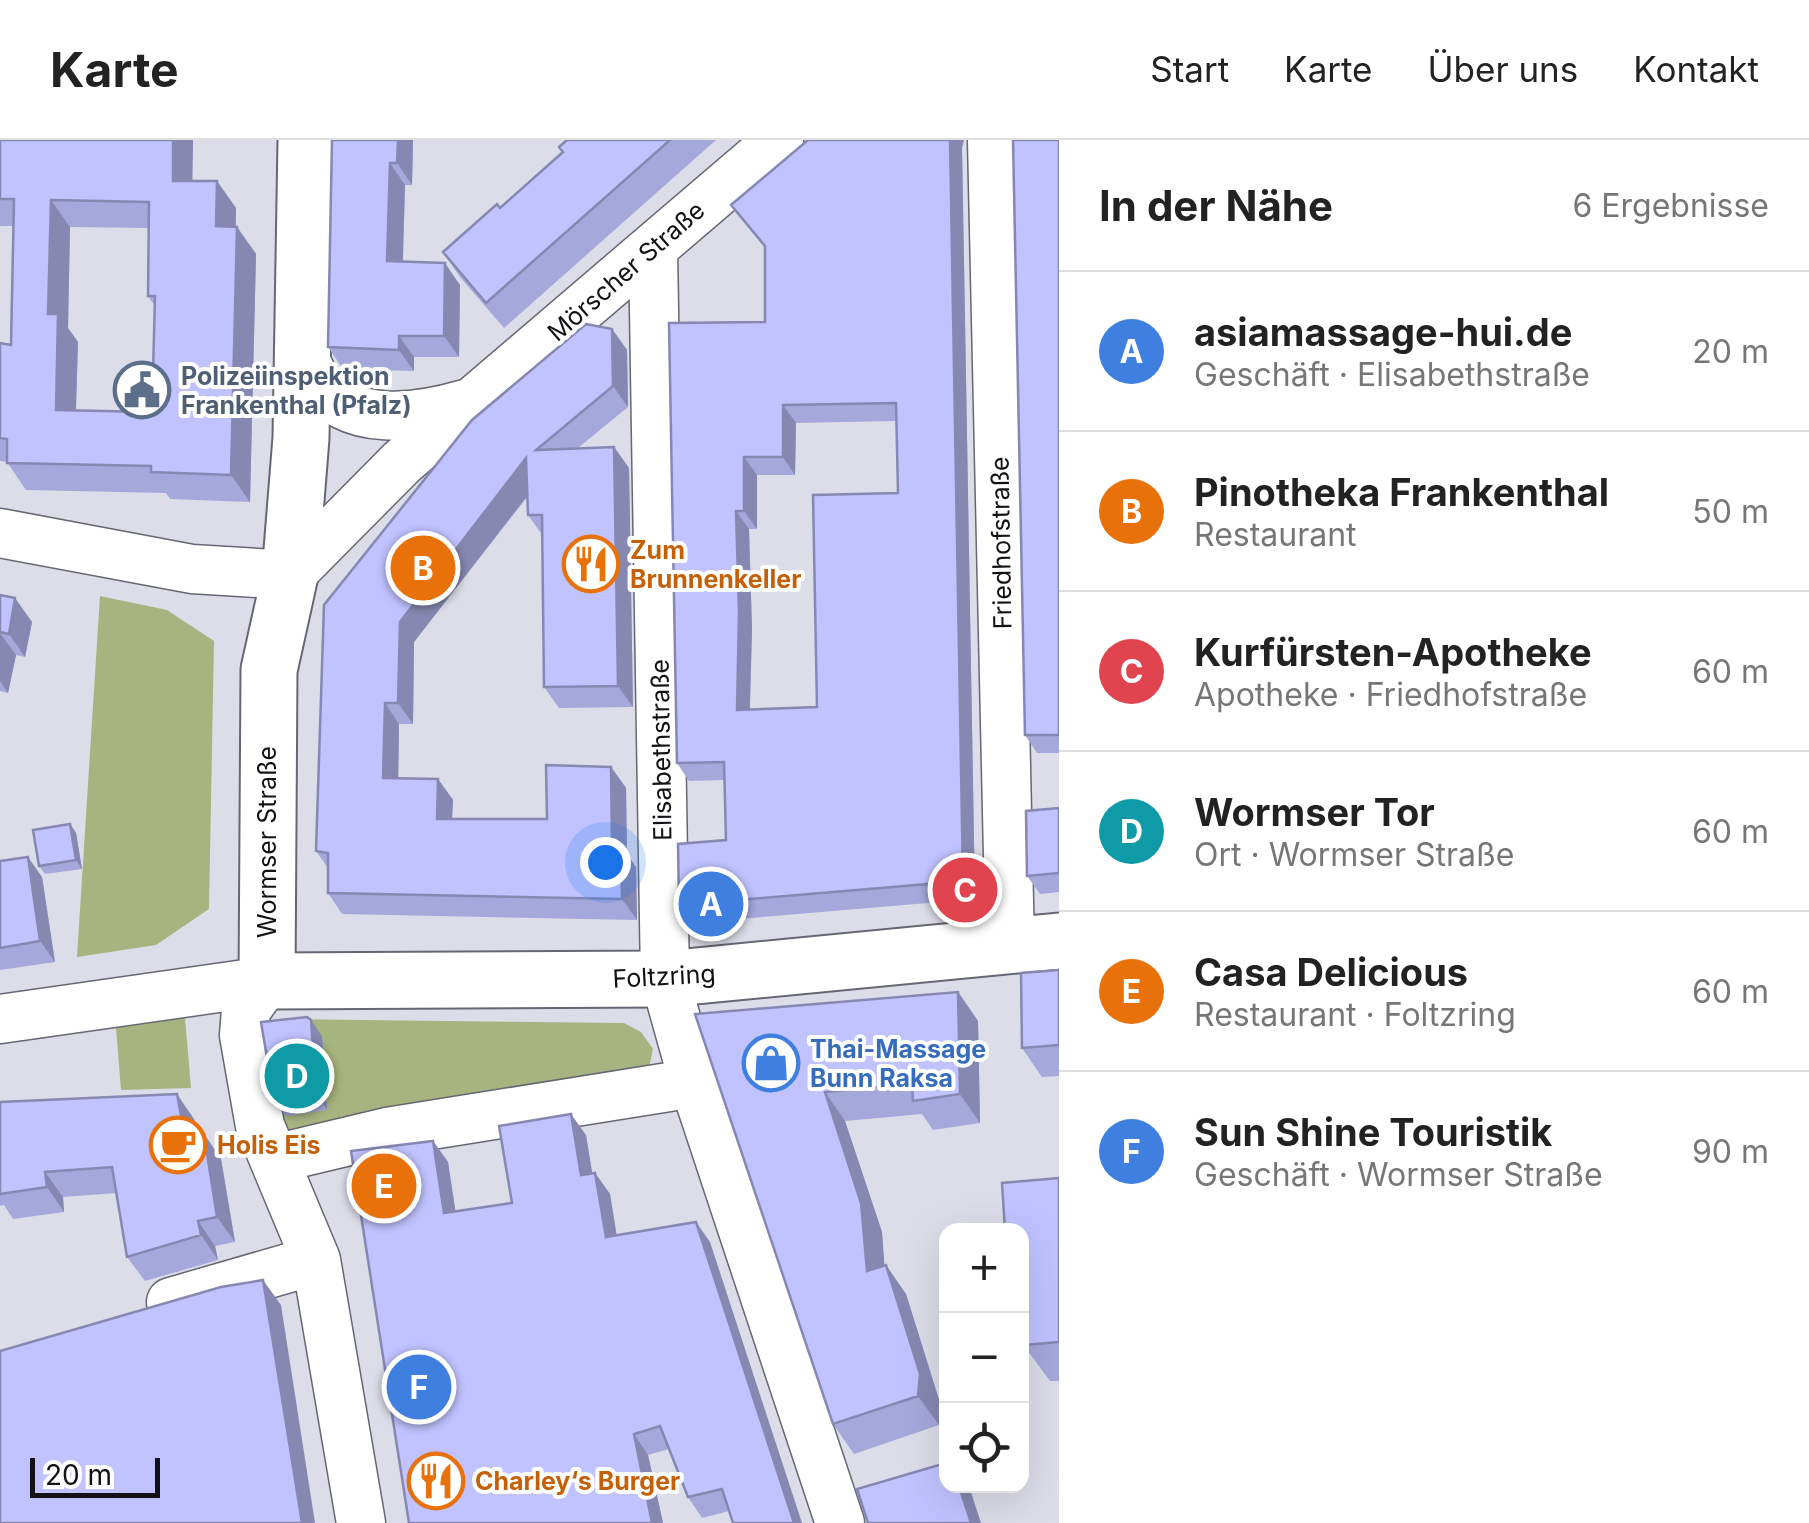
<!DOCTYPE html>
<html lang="de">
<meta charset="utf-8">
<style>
:root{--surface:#fff;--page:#f6f6f6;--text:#222;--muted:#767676;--line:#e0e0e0;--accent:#0b8043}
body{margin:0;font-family:Inter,sans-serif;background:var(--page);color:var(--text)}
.controls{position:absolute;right:30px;bottom:30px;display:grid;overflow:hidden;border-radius:20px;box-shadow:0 10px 40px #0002}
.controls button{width:90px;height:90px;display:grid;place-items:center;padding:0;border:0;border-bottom:2px solid var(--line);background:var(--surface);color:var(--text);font:50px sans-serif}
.scale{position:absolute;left:30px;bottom:25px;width:130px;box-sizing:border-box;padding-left:10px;border:5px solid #121216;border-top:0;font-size:28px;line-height:35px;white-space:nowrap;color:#121216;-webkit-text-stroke:8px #fff;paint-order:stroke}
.you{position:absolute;left:605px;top:722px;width:35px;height:35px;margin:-25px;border:8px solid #fff;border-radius:50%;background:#1a73e8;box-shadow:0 0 0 15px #1a73e833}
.badge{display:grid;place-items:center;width:65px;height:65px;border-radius:50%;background:var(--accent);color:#fff;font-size:32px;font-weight:700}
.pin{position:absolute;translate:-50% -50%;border:5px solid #fff;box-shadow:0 2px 10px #0006}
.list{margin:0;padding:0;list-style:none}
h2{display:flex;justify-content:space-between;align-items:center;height:130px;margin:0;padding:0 40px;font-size:42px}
h2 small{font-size:32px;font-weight:400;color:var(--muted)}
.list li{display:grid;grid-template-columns:65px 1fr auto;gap:30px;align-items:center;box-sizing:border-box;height:160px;padding:0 40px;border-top:2px solid var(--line)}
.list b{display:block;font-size:38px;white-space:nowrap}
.list p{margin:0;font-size:32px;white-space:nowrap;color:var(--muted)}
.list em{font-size:32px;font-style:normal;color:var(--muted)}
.icon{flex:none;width:55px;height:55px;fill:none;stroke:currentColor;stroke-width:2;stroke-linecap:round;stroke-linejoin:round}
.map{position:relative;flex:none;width:1059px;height:1383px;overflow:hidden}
header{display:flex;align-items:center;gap:60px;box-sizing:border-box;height:140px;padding:0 50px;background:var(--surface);border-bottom:2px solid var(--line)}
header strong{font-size:48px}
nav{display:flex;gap:55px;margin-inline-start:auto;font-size:35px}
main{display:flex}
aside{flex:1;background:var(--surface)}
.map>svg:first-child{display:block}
.green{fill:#a7b47f}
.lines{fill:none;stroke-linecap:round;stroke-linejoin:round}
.street-casing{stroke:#666772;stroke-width:51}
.secondary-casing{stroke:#666772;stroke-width:59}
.street{stroke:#fff;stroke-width:48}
.secondary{stroke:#fff;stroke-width:55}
.wall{fill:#a5a8db;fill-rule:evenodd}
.shaded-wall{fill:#8688b2}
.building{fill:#c0c3ff;stroke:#8688b2;stroke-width:2.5;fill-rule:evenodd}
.labels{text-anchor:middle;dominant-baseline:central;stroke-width:8;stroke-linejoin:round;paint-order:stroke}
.street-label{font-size:25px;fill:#121216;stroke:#fff}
.service-label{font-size:25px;font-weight:bold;fill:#4e5e75;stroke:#fff;text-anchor:start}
.food-label{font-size:25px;font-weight:bold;fill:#c56008;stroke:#fff;text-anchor:start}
.shop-label{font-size:25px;font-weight:bold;fill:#366cbe;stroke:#fff;text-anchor:start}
</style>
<header>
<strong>Karte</strong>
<nav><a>Start</a><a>Karte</a><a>Über uns</a><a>Kontakt</a></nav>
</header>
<main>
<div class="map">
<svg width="1059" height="1383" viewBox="0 0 1059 1383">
<rect width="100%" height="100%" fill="#dcdde9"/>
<path class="green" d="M100,456L167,470L214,501L209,769L156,805L77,817Z
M185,878L191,948L121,950L116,888Z
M278,879L624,883L641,892L653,909L649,928L291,992L277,986L266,887Z"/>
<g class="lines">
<g class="street-casing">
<path id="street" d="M992,0L1010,806
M653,109L665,839L694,943L840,1383
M302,212C306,221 310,232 316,241C349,288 417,278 465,264
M0,393L192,429L290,435L402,322L779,0
M267,841L246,870L244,895L260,986L316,1120L361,1383
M0,879L267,841
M274,1019L387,992L694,943
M171,1162L316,1120"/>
</g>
<g class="secondary-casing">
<path id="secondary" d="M306,0L301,298L290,435L269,530L267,841L665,839L1059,801"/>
</g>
<use href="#street" class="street"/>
<use href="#secondary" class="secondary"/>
</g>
<path class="wall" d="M0,0H193L192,41H217L236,68V87H237L256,114L250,362L170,359L166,353L26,350L7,322L0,321V203L11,205L14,86H0ZM70,87L149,88L148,156L155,166L152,272L76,270L78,202L68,188Z
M332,0H413L412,45H405L403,122L460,145L459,217H414V231L343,229L328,207Z
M567,0H716L504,188L460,137L443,112L500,68L563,12Z
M808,0H964L962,7L975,759L692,783L679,765L726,700L724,640L689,641L677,623L765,182V108L731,65ZM896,281L898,353L817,567L750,570L752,490L749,389H757V335H795L796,283Z
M1059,0V613H1037L1025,595Z
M612,189L627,210L628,267L578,308L614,307L629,328L633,567L559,568L544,547L543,396L528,375V356L414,502L413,584H399L398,638L438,639L453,660L452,679H547L611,627L626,648L627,714L636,727L637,780L342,774L328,753V728L316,711L324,465Z
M0,455L32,482L25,517L16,515L8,553L0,551Z
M1059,668V752L1040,754L1027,736Z
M70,684L76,693L82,729L45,734L39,726Z
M0,721L42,737L55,822L0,830Z
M1059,830V936L1042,937L1022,908Z
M958,852L978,881L980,983L933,990L922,974L845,981L882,1092L884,1125L906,1154L940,1263L939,1285L854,1314L833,1284L695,874Z
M322,896L327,970L286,976L274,959Z
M0,962L194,979L197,995L204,994L221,1019L235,1102L215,1106L218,1120L145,1141L127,1117L117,1053L63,1057L64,1072L13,1079L4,1065L0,1066Z
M586,995L592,1033H595L610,1054L617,1096L710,1102L729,1371L702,1378L688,1357L669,1309L648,1315L663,1383H409L433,1001L448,1022L455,1071L512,1063Z
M1059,1038V1241H1050L1022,1203V1090Z"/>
<path class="shaded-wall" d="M173,0H193L192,68L173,41Z
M398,0H413L412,45L397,23Z
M950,0H964L962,7L975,759L963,741Z
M390,23L405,45L402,143L387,121Z
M217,41L236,68L235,114L216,86Z
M51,60L70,87L68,188L78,202L75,297L56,270L48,174Z
M237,87L256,114L250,362L231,335Z
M445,123L460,145L459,217L444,196Z
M612,189L627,210L628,267L613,246Z
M399,196L414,217V231L399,210Z
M783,265L796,283L795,335L783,317Z
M614,307L629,328L633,567L618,546Z
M744,317L757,335V389L744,371Z
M526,318L541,338L414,502L413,584L398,563L400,482Z
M736,371L749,389L752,490L749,588L737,570Z
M15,458L32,482L25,517L9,494Z
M0,493L16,515L8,553L0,541Z
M385,563L399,584L398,658L383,638Z
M611,627L626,648L627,714L636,727L637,780L622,759L612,706Z
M438,639L453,660L451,700L437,679Z
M70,684L76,693L82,729L76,720Z
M28,717L42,737L55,822L40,801Z
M958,852L978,881L980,983L960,954Z
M311,880L322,896L327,970L316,953Z
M825,952L845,981L882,1092L887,1160L867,1131Z
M177,954L194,979L202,1022L185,997Z
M571,974L586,995L596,1056L581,1035Z
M204,994L221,1019L235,1102L217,1077Z
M433,1001L448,1022L459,1094L444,1073Z
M45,1032L63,1057L64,1072L47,1047Z
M595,1033L610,1054L620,1118L606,1097Z
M198,1081L215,1106L218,1120L201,1095Z
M696,1082L710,1102L802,1383H794Z
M886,1125L906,1154L940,1263L939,1285L918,1256Z
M263,1140L281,1165L315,1383H302Z
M634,1294L648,1315L663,1383H652Z
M959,1346H968L970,1349L981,1383H971Z"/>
<path class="building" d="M0,0H173V41H217L216,86L237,87L231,335L151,332V326L7,323V299L0,298V203L11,205L14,59H0ZM51,60L149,62L148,156H155L152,272L56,270L58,174H48Z
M332,0H398L397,23H390L387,121L445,123L444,196H399V210L328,207Z
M567,0H670L486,163L443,112L497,64L500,68L563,12L559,7Z
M808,0H950L963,741L679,765L678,704L726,700L724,622L677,623L669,183L765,182V106L731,65ZM896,263L898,353L813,355L817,567L737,570L739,472L736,371H744V317H783V265Z
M1013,0H1059V595H1025Z
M586,184L612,189L613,246L536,310L614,307L618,546L544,547L542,375H528L526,318L400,482L398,563H385L383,638L438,639L437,679H547L546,625L611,627L612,706H621L622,759L328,753V713L316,711L324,465L472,280Z
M0,455L15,458L9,494L0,492Z
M1059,668V733L1027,736L1026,671Z
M70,684L76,720L39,726L33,690Z
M28,717L40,801L0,808V721Z
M1059,830V905L1022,908L1021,833Z
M958,852L960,954L913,961L912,944L825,952L861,1063L867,1131L886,1125L920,1234L918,1256L833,1284L695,874Z
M307,877L311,880L316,953L274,959L261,882Z
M177,954L185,997L204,994L217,1077L198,1081L201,1095L127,1117L112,1027L45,1032L47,1047L0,1054V962Z
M571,974L581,1035L595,1033L606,1097L696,1082L794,1383H733L722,1349L688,1357L660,1286L634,1294L652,1383H409L351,1011L433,1001L444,1073L512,1063L499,986Z
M1059,1038V1202L1025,1205L1024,1190H1022V1090H1005L1002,1043Z
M263,1140L302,1383H0V1211L221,1147Z
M946,1323V1346H959L971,1383H868L857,1349Z"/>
<defs>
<g id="civic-ring" transform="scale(2.875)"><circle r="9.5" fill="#fff" stroke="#5c6f8a" stroke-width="1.5"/><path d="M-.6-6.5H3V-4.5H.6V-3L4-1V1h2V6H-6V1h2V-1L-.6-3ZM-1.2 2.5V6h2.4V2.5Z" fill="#5c6f8a"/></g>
<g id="restaurant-ring" transform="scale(2.875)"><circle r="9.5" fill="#fff" stroke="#e8710a" stroke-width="1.5"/><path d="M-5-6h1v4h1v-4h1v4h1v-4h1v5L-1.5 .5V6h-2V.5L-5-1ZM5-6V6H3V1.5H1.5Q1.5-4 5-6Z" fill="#e8710a"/></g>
<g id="shop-ring" transform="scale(2.875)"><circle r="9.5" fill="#fff" stroke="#3f7fe0" stroke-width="1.5"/><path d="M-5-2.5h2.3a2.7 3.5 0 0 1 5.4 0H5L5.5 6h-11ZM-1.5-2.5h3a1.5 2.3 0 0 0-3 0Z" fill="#3f7fe0"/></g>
<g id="cafe-ring" transform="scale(2.875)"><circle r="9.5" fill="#fff" stroke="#e8710a" stroke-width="1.5"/><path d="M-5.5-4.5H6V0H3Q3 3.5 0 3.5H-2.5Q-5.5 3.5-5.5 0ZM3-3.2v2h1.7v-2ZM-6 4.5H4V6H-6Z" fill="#e8710a"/></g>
</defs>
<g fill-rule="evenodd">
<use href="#civic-ring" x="142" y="250"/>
<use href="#restaurant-ring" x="591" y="424"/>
<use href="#shop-ring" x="771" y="923"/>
<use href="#cafe-ring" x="178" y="1005"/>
<use href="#restaurant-ring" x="436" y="1341"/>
</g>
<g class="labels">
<g class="street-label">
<text transform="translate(626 131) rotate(-41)">Mörscher Straße</text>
<text transform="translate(1001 403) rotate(-91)">Friedhofstraße</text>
<text transform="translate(661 610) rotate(-91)">Elisabethstraße</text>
<text transform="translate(267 702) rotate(-90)">Wormser Straße</text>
<text transform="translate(664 836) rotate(-3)">Foltzring</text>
</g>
<g class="service-label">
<text x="181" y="236">Polizeiinspektion<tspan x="181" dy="29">Frankenthal (Pfalz)</tspan></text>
</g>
<g class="food-label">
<text x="630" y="410">Zum<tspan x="630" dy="29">Brunnenkeller</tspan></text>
<text x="217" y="1005">Holis Eis</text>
<text x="475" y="1341">Charley‘s Burger</text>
</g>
<g class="shop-label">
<text x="810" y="909">Thai-Massage<tspan x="810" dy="29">Bunn Raksa</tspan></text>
</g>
</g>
</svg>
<div class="controls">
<button>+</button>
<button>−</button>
<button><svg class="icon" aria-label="locate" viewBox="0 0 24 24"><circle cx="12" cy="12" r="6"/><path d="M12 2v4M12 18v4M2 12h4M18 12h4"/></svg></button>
</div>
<div class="scale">20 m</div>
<div class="you"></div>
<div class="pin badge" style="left:711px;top:764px;background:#3f7fe0">A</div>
<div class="pin badge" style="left:423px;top:428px;background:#e8710a">B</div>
<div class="pin badge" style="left:965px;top:750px;background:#e0444e">C</div>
<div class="pin badge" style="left:297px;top:936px;background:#0f9aa8">D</div>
<div class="pin badge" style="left:384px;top:1046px;background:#e8710a">E</div>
<div class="pin badge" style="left:419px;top:1247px;background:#3f7fe0">F</div>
</div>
<aside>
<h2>In der Nähe<small>6 Ergebnisse</small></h2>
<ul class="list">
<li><span class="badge" style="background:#3f7fe0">A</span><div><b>asiamassage-hui.de</b><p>Geschäft · Elisabethstraße</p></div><em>20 m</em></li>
<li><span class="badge" style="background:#e8710a">B</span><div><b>Pinotheka Frankenthal</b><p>Restaurant</p></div><em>50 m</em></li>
<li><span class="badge" style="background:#e0444e">C</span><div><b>Kurfürsten-Apotheke</b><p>Apotheke · Friedhofstraße</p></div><em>60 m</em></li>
<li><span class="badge" style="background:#0f9aa8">D</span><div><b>Wormser Tor</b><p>Ort · Wormser Straße</p></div><em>60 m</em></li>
<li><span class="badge" style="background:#e8710a">E</span><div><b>Casa Delicious</b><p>Restaurant · Foltzring</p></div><em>60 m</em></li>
<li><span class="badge" style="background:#3f7fe0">F</span><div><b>Sun Shine Touristik</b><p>Geschäft · Wormser Straße</p></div><em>90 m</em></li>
</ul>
</aside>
</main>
